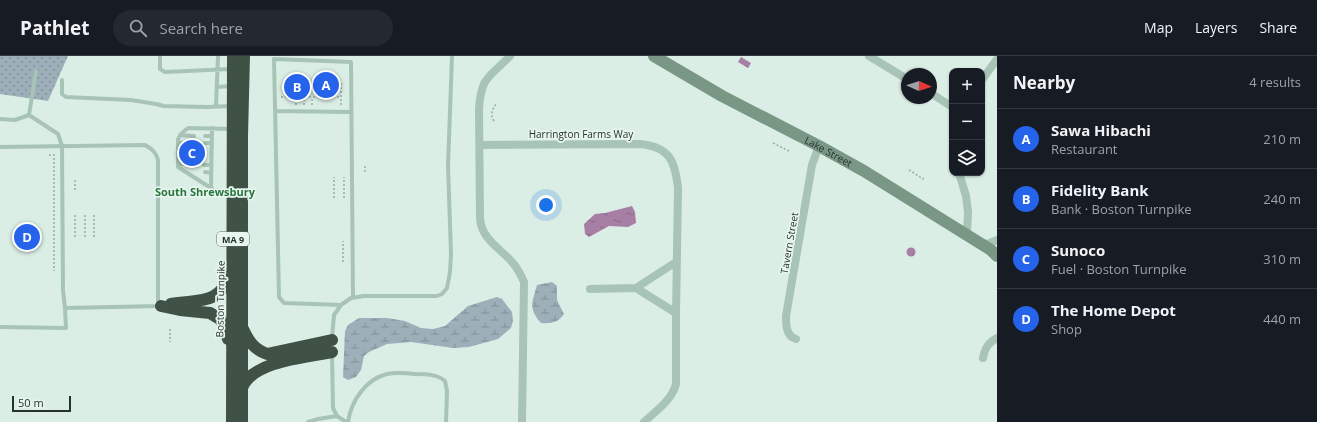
<!DOCTYPE html>
<meta charset="utf-8">
<style>
:root{--surface:#171b24;--page:#242831;--text:#f1f3f6;--muted:#9ea1a6;--line:#363941;--accent:#2563eb}
body{margin:0;font-family:"Open Sans",sans-serif;background:var(--page);color:var(--text)}
.controls{position:absolute;right:12px;top:12px;display:grid;overflow:hidden;border-radius:8px;box-shadow:0 1px 3px #0004}
.controls button{width:36px;height:36px;display:grid;place-items:center;padding:0;border:0;border-bottom:1px solid var(--line);background:var(--surface);color:var(--text);font:20px sans-serif}
.compass{position:absolute;left:901px;top:12px;width:36px;height:36px;border-radius:50%;background:var(--surface);box-shadow:0 1px 3px #0004;rotate:93deg}
.scale{position:absolute;left:12px;bottom:10px;width:59px;box-sizing:border-box;padding-left:4px;border:2px solid #27322b;border-top:0;font-size:11px;line-height:14px;white-space:nowrap;color:#27322b;-webkit-text-stroke:3px #e6f6ef;paint-order:stroke}
.you{position:absolute;left:546px;top:149px;width:14px;height:14px;margin:-10px;border:3px solid #fff;border-radius:50%;background:#1a73e8;box-shadow:0 0 0 6px #1a73e833}
.badge{display:grid;place-items:center;width:26px;height:26px;border-radius:50%;background:var(--accent);color:#fff;font-size:13px;font-weight:700}
.pin{position:absolute;translate:-50% -50%;border:2px solid #fff;box-shadow:0 1px 4px #0006}
.list{margin:0;padding:0;list-style:none}
h2{display:flex;justify-content:space-between;align-items:center;height:52px;margin:0;padding:0 16px;font-size:17px}
h2 small{font-size:13px;font-weight:400;color:var(--muted)}
.list li{display:grid;grid-template-columns:26px 1fr auto;gap:12px;align-items:center;box-sizing:border-box;height:60px;padding:0 16px;border-top:1px solid var(--line)}
.list b{display:block;font-size:15px;white-space:nowrap}
.list p{margin:0;font-size:13px;white-space:nowrap;color:var(--muted)}
.list em{font-size:13px;font-style:normal;color:var(--muted)}
.icon{flex:none;width:22px;height:22px;fill:none;stroke:currentColor;stroke-width:2;stroke-linecap:round;stroke-linejoin:round}
.map{position:relative;flex:none;width:997px;height:366px;overflow:hidden}
header{display:flex;align-items:center;gap:24px;box-sizing:border-box;height:56px;padding:0 20px;background:var(--surface);border-bottom:1px solid var(--line)}
header strong{font-size:19px}
nav{display:flex;gap:22px;margin-inline-start:auto;font-size:14px}
.search{width:280px;height:36px;background:var(--page);display:flex;align-items:center;gap:10px;box-sizing:border-box;padding:0 14px;border-radius:22px;color:var(--muted);font-size:15px}
main{display:flex}
aside{flex:1;background:var(--surface)}
.map>svg:first-child{display:block}
.wetland{fill:url(#wetland-marsh)}
.park{fill:url(#park-dots)}
.water{fill:url(#water-ripples)}
.lines{fill:none;stroke-linecap:round;stroke-linejoin:round}
.path{stroke:#93afa0;stroke-width:1.5;stroke-dasharray:2 2;stroke-linecap:butt}
.lane{stroke:#a8c4b6;stroke-width:4}
.street{stroke:#a8c4b6;stroke-width:8}
.secondary{stroke:#7a9785;stroke-width:12}
.highway{stroke:#405246;stroke-width:12}
.labels{text-anchor:middle;dominant-baseline:central;stroke-width:3.5;stroke-linejoin:round;paint-order:stroke}
.shield{fill:#e6f6ef;stroke:#606d66;stroke-width:1}
.shield-label{font-size:9px;font-weight:bold;fill:#27322b}
.street-label{font-size:10px;fill:#27322b;stroke:#e6f6ef}
.neighbourhood-label{font-size:11px;font-weight:bold;fill:#2b763f;stroke:#e6f6ef}
</style>
<header>
<strong>Pathlet</strong>
<div class="search"><svg class="icon" aria-label="search" viewBox="0 0 24 24"><circle cx="10" cy="10" r="6"/><path d="M15 15l6 6"/></svg>Search here</div>
<nav><a>Map</a><a>Layers</a><a>Share</a></nav>
</header>
<main>
<div class="map">
<svg width="997" height="366" viewBox="0 0 997 366">
<defs>
<pattern id="wetland-marsh" width="20" height="14" patternUnits="userSpaceOnUse"><rect width="20" height="14" fill="#9db0ba"/><path d="M1 5h8M5 5V1M11 12h8M15 12V8" fill="none" stroke="#809097"/></pattern>
<pattern id="park-dots" width="8" height="8" patternUnits="userSpaceOnUse"><rect width="8" height="8" fill="#9db0ba"/><path d="M2 2h.1M6 6h.1" fill="none" stroke="#809097" stroke-width="1.8" stroke-linecap="round"/></pattern>
<pattern id="water-ripples" width="26" height="14" patternUnits="userSpaceOnUse"><rect width="26" height="14" fill="#a77ea4"/><path d="M2 4q2-2 4 0t4 0M15 11q2-2 4 0t4 0" fill="none" stroke="#886886"/></pattern>
</defs>
<rect width="100%" height="100%" fill="#dbeee5"/>
<path class="wetland" d="M552,226L557,230V244L564,258C559,266 551,268 541,267C528,252 532,247 537,229Z
M497,241L502,243L512,256L513,265L511,272L498,283L469,291L453,292L411,286L387,288L369,296L364,300L361,314L356,321L348,324L343,321L345,275L348,269L359,262H387L405,265L421,272L433,273L445,270L468,250Z"/>
<path class="park" d="M0,0H68L48,45L0,38Z"/>
<path class="water" d="M741,1L751,7L748,12L738,6Z
M632,150L635,156L636,167L628,171L609,170L589,181L585,178L584,168L595,158L605,157Z
M906.5 196a4.5 4.5 0 1 1 9 0a4.5 4.5 0 1 1-9 0Z"/>
<g class="lines">
<path class="path" d="M281,41H341
M296,49V41
M304,49V41
M312,49V41
M341,49V25
M494,65C490,59 492,53 497,47
M773,87L789,95
M49,99H54V215
M909,114L923,123L924,120
M365,116V109
M75,124V134
M334,142V121
M344,142V121
M75,159V181
M85,159V181
M94,159V181
M343,206V185
M170,273V286"/>
<path class="lane" d="M160,0V13L165,16L231,13
M36,15L29,59L58,78L62,90L63,234L65,252
M62,24V38L66,41L131,44L156,48L164,50L207,51L231,50
M217,31L231,30
M216,50L218,0
M275,55L351,56
M0,63L15,64L29,59
M231,73L188,72L182,77L178,83V111L214,134L231,136
M180,79L194,80
M205,80H212
M178,87H194
M205,87H212
M0,91L145,89C152,93 156,96 158,104V250
M179,108H194
M204,109H211
M205,116L211,117
M211,132L212,72
M341,249L284,247L279,241L274,3L351,6L353,241
M0,271L66,272L65,252L159,250
M332,282L334,259L341,249L351,242L364,240H437L442,238L447,232L450,216L451,198L448,110L452,0
M332,297L333,352L337,360L346,366
M308,366L318,363L337,360
M348,366C351,345 366,323 387,318C396,316 406,317 415,318C425,318 437,318 445,325L447,335L446,366"/>
<path class="street" d="M510,0C489,22 481,20 479,53L480,162C481,183 500,192 513,207C517,212 521,219 524,226L522,366
M869,0L907,23
M982,24L997,3
M931,37L952,51
M480,89L640,88C670,91 675,105 678,132L676,257V328C672,344 656,355 644,366
M959,117L966,140L968,156L967,177L972,182
M981,187L988,188L997,184
M636,232L676,257
M590,233L636,232L676,206
M796,283C786,280 786,269 786,260L812,109L819,90
M983,302C985,292 988,287 997,282"/>
<path class="secondary" id="s1" d="M654,0L722,40L819,90L864,115L991,194L997,200"/>
<path class="highway" d="M171,248C199,243 218,250 231,218
M161,250L180,254L210,257L220,263L224,269L228,283
M243,273C249,286 254,293 267,298L332,284
M242,332C252,305 307,301 332,296
M232,366L233,0
M242,366V80L244,0"/>
</g>
<g class="labels">
<rect class="shield" x="217" y="176" width="32" height="14" rx="3"/>
<g class="shield-label">
<text x="233" y="183">MA 9</text>
</g>
<g class="street-label">
<text x="581" y="78">Harrington Farms Way</text>
<text stroke="none"><textPath href="#s1" startOffset="199">Lake Street</textPath></text>
<text transform="translate(789 187) rotate(-80)">Tavern Street</text>
<text transform="translate(220 243) rotate(-89)">Boston Turnpike</text>
</g>
<g class="neighbourhood-label">
<text x="205" y="135">South Shrewsbury</text>
</g>
</g>
</svg>
<div class="controls">
<button>+</button>
<button>−</button>
<button><svg class="icon" aria-label="layers" viewBox="0 0 24 24"><path d="M12 4l9 5-9 5-9-5zM3 14l9 5 9-5"/></svg></button>
</div>
<svg class="compass" viewBox="-18 -18 36 36"><path d="M0-13l5 13h-10z" fill="#e53935"/><path d="M0 13l5-13h-10z" fill="#9ea1a6"/></svg>
<div class="scale">50 m</div>
<div class="you"></div>
<div class="pin badge" style="left:326px;top:29px">A</div>
<div class="pin badge" style="left:297px;top:31px">B</div>
<div class="pin badge" style="left:192px;top:97px">C</div>
<div class="pin badge" style="left:27px;top:181px">D</div>
</div>
<aside>
<h2>Nearby<small>4 results</small></h2>
<ul class="list">
<li><span class="badge">A</span><div><b>Sawa Hibachi</b><p>Restaurant</p></div><em>210 m</em></li>
<li><span class="badge">B</span><div><b>Fidelity Bank</b><p>Bank · Boston Turnpike</p></div><em>240 m</em></li>
<li><span class="badge">C</span><div><b>Sunoco</b><p>Fuel · Boston Turnpike</p></div><em>310 m</em></li>
<li><span class="badge">D</span><div><b>The Home Depot</b><p>Shop</p></div><em>440 m</em></li>
</ul>
</aside>
</main>
